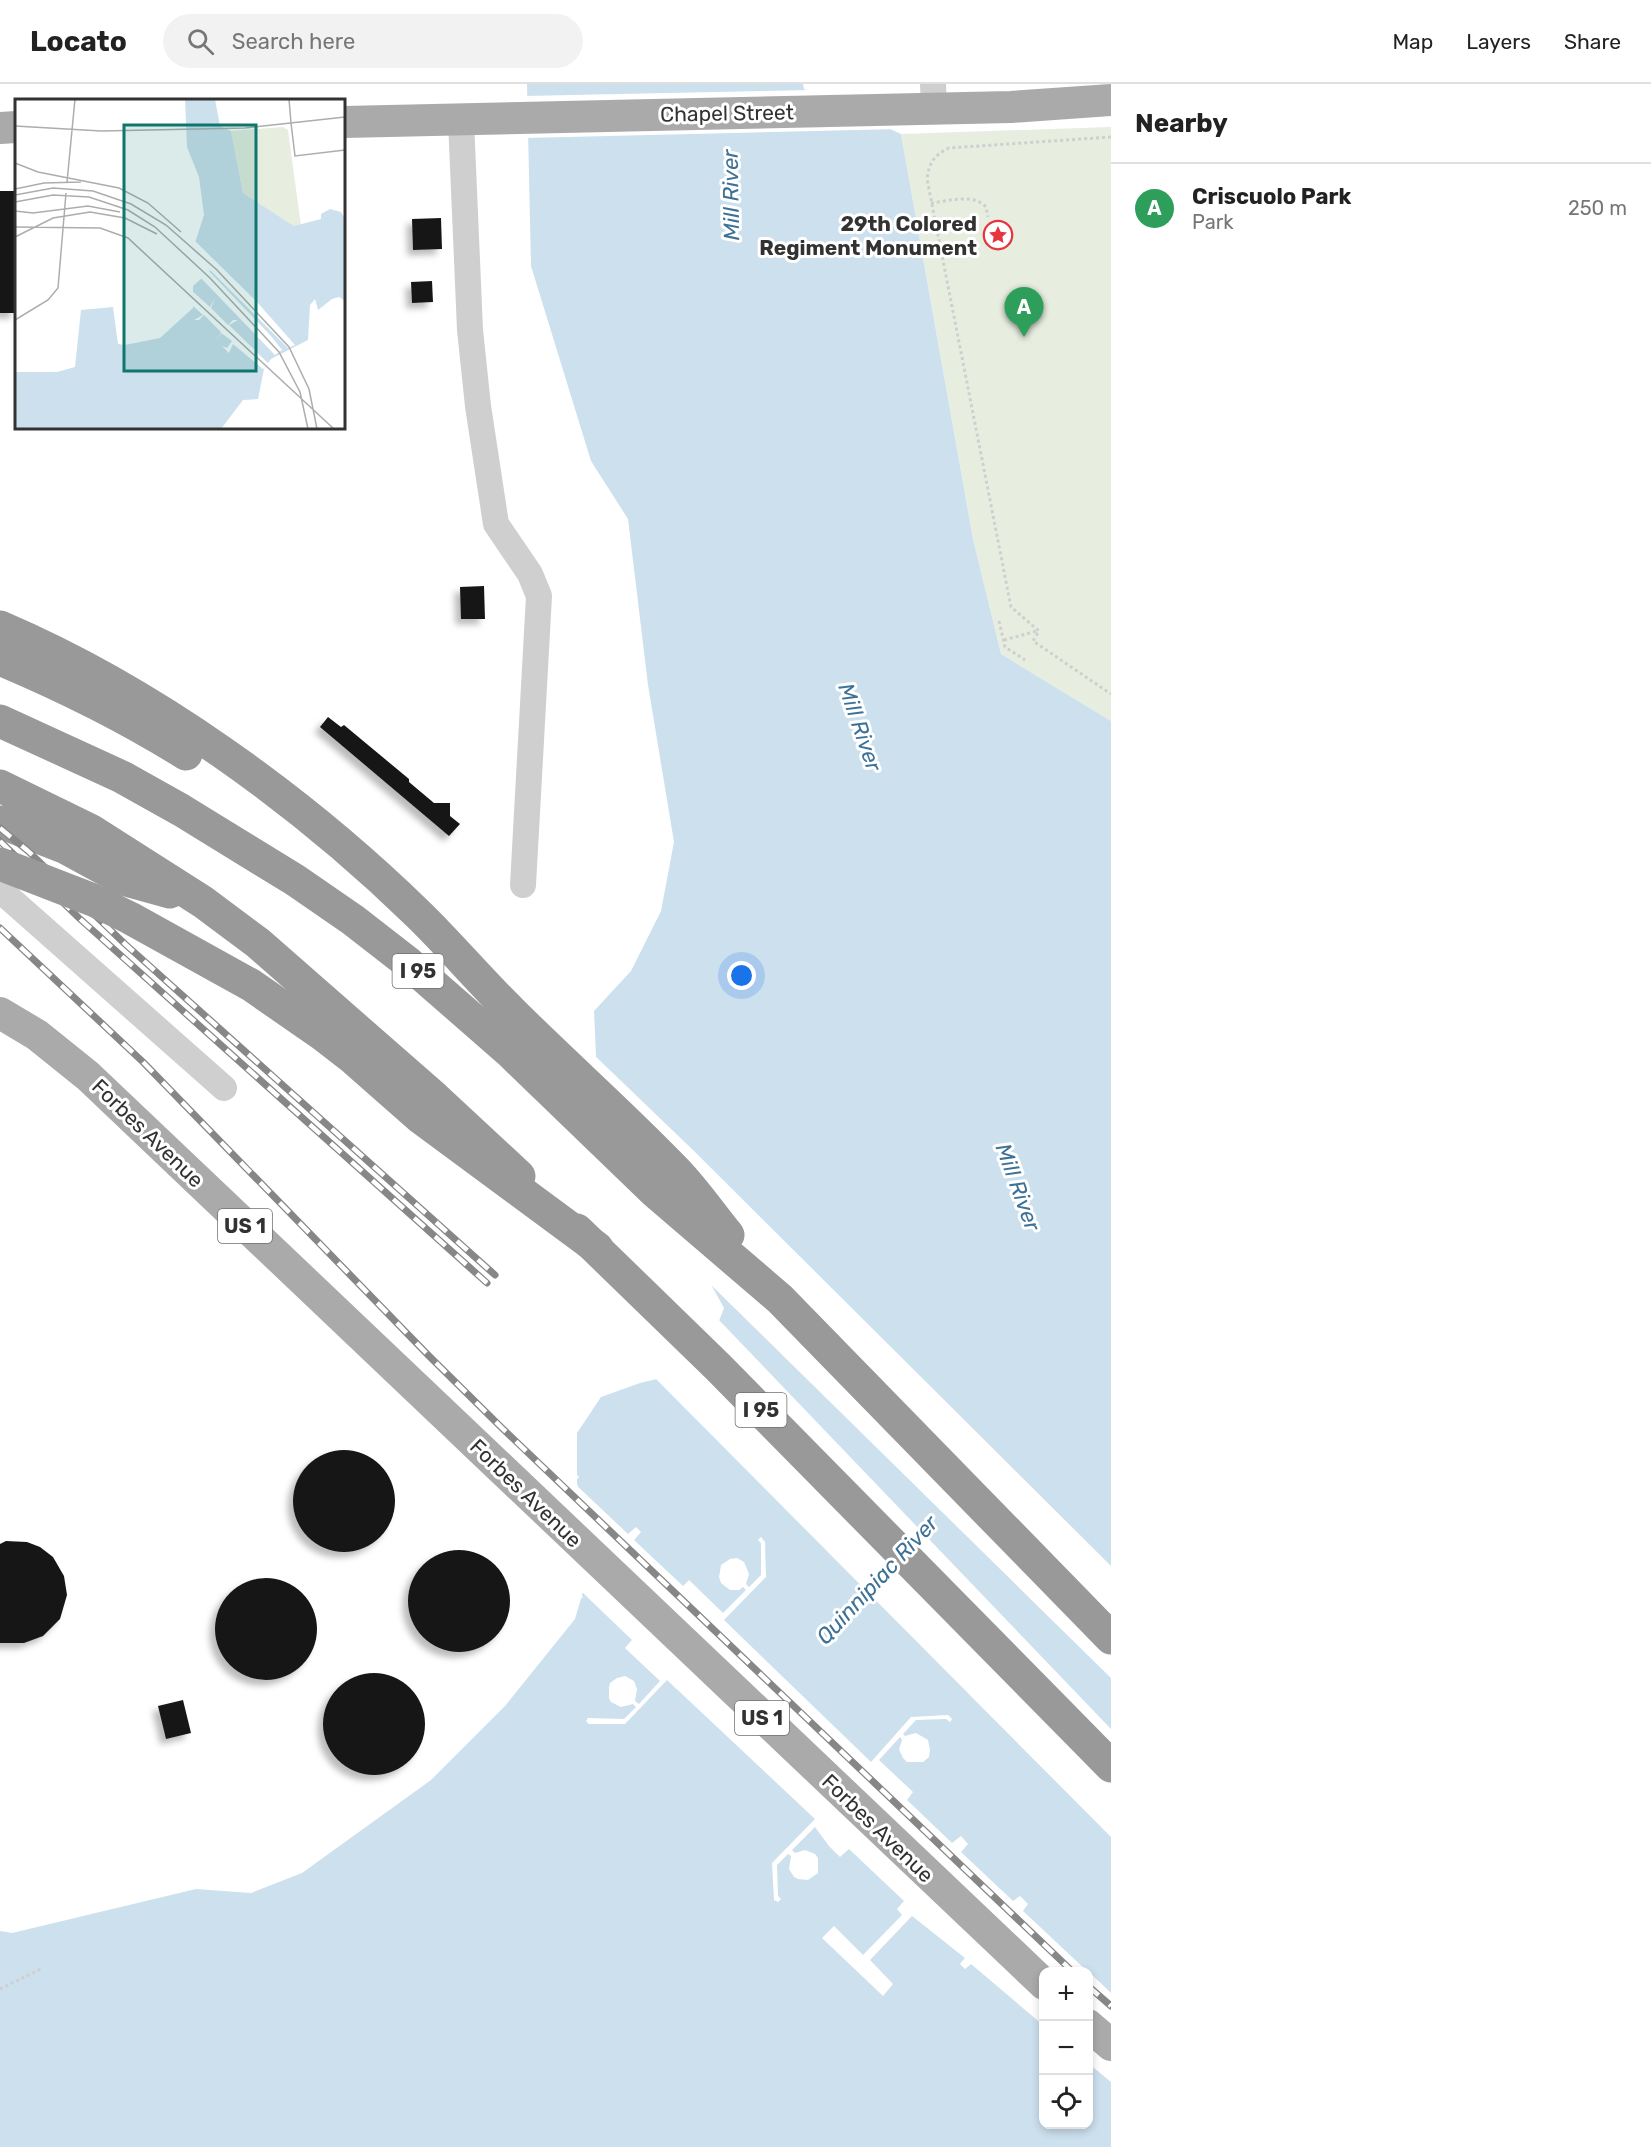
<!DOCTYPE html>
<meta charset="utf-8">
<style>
:root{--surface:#fff;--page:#f2f2f2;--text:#222;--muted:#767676;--line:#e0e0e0;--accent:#1a73e8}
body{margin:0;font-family:Rubik,sans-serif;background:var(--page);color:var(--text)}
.controls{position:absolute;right:18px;bottom:18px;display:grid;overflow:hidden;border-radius:12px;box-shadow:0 3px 9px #0003}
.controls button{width:54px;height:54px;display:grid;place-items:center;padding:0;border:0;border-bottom:2px solid var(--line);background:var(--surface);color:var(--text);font:30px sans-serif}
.you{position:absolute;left:742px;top:892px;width:21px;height:21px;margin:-15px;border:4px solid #fff;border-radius:50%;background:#1a73e8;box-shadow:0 0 0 9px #1a73e833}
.badge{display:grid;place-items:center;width:39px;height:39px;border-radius:50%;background:var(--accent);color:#fff;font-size:20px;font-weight:700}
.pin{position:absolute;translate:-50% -50px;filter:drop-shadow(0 2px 3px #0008)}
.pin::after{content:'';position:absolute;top:32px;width:21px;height:18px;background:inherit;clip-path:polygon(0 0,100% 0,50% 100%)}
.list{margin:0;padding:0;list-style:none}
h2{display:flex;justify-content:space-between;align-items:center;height:78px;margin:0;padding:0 24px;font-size:26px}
h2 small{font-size:20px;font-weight:400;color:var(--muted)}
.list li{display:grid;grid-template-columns:39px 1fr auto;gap:18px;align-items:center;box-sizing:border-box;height:90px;padding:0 24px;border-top:2px solid var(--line)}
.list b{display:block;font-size:22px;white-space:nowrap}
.list p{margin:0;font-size:20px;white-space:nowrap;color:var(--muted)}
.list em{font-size:20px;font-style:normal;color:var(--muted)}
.icon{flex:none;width:33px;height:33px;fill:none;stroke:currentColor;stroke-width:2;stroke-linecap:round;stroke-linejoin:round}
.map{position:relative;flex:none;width:1111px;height:2063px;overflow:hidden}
header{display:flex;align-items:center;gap:36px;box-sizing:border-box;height:84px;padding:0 30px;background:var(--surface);border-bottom:2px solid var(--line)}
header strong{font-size:28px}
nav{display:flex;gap:33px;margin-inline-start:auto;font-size:21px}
.search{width:420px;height:54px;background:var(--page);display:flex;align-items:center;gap:15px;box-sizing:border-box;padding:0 21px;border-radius:33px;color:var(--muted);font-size:22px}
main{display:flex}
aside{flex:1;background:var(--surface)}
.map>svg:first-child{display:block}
.green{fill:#e7eee0}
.water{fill:#cde0ee;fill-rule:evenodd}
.pier{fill:#fff}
.building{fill:#191919;filter:url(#shadow)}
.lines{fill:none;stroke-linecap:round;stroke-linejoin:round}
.path{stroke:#cfcfcf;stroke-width:3;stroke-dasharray:3 3;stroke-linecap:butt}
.minor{stroke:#cfcfcf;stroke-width:26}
.major{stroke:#aaa;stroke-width:32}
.highway{stroke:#999;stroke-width:33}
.rail-casing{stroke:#878787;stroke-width:7}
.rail{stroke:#fff;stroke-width:4.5;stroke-dasharray:14;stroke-linecap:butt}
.highway-bridge{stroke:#999;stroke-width:33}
.labels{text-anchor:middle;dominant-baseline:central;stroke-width:6;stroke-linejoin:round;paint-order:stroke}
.shield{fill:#fff;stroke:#707070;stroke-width:1.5}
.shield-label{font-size:20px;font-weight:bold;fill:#323232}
.street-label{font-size:21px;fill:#323232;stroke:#fff}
.poi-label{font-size:21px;font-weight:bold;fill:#323232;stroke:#fff;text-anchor:end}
.water-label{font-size:22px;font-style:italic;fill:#3d7296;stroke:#fff}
.inset-road{fill:none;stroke:#adadad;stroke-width:1.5}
.view{fill:#0f766e;fill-opacity:0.15;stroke:#0f766e;stroke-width:3}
.inset-edge{fill:none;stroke:#323232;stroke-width:3}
</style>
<header>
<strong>Locato</strong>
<div class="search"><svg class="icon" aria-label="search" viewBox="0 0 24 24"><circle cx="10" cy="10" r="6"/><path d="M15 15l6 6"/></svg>Search here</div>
<nav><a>Map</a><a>Layers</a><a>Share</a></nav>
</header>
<main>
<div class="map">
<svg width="1111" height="2063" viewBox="0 0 1111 2063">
<defs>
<filter id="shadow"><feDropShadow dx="-5.5" dy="5.5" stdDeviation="3" flood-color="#0004"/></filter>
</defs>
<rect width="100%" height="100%" fill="#fff"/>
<path class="green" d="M1111,43V637L1001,570L973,455L901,50Z"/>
<path class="water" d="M527,0H803L804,5L901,50L973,455L1001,570L1111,637V2063H0V1847L12,1849L196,1805L251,1809L302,1789L431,1696L505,1622L575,1535L594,1470L577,1399V1349L601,1313L640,1299L674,1291L710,1260L724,1224L597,994L594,927L631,887L661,827L674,758L648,601L628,435L591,377L531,182ZM1044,1888H1088V2040H1044Z"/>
<path class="pier" d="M812,6L897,45L525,54L524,12Z
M592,969L694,1067L1111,1482V1594L703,1193L594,995Z
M717,1234L1111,1645V1753L654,1293L673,1289L707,1258Z
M574,1388L579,1393L574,1399L628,1450L636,1443L641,1448L634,1456L683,1502L689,1496L723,1529L746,1506L743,1503L739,1506H730L721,1499L719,1493L721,1481L730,1475L737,1474L744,1478L749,1490L746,1500L749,1503L761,1491V1459L758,1456L761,1453L765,1458L766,1493L724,1536L871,1678L911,1633L948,1631L952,1635L950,1638L946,1635L916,1636L903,1650L905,1652L916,1649L928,1656L930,1666L929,1673L923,1678H907L903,1674L899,1665L902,1656L900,1653L879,1676L913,1708L907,1716L952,1759L961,1752L968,1760L961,1768L1013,1817L1020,1812L1028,1820L1023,1827L1087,1887L1044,1888L1043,1941L971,1880L965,1885L960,1880L965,1874L912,1832L870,1876L893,1900L883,1912L822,1854L834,1842L863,1871L902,1831L897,1825L904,1817L849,1765L840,1773L829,1762L815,1743L792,1766L795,1769L805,1766L815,1770L818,1774V1789L808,1796L798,1795L794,1793L789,1785L791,1772L788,1770L777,1781L778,1812L781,1815L778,1818L774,1816L772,1779L815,1735L667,1596L625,1640H589L586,1637L588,1634L624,1635L636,1623L633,1620L621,1623L611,1618L609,1614V1603L610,1599L617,1594L625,1592L634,1597L637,1605L635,1617L639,1620L660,1597L625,1564L632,1556L582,1508L581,1510L583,1513L576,1519L591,1470L574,1399Z
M1089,1888L1111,1909V1998L1088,1979Z"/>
<path class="building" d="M0,107H16V229H0Z
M441,134L442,165L413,166L412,135Z
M432,197L433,218L412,219L411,198Z
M484,502L485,535H461L460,503Z
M328,633L341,643L344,641L409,695V698L434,719H450V732L460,740L449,752L320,643Z
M293 1417a51 51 0 1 1 102 0a51 51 0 1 1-102 0Z
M6,1457L27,1458L40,1463L53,1473L64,1492L67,1511L60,1535L43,1552L24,1559H0V1460Z
M408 1517a51 51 0 1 1 102 0a51 51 0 1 1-102 0Z
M215 1545a51 51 0 1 1 102 0a51 51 0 1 1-102 0Z
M323 1640a51 51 0 1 1 102 0a51 51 0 1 1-102 0Z
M183,1616L191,1649L166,1655L158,1622Z"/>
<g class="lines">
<path class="path" d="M1111,53L949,64C934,71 929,79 927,95L1011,523L1039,547L1033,557L1111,610
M931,119C949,117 973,109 986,123L988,133
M999,537L1005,563L1025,576
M1004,556L1037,547
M0,1905L43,1884"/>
<path class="minor" d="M933,0L934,24
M461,36L470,246L478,322L496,440L530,490L539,512L523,801
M0,806L224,1004"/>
<path class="major" d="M344,38L1011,23L1111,16
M0,44L16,43
M0,929L37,951L88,992L1044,1900
M1088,1941L1111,1961"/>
<path class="highway" d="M0,543C150,607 301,716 418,830C450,861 479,896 511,927C564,980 621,1030 673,1084C693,1104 710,1129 728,1151
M0,575C64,602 127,633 186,670
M0,637L122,693L181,726L295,796L353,836L407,878L509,967L654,1107L780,1215L1111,1554
M0,702L90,746L203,818L258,859L435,1014L519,1092
M0,738L66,764L123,795L170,808
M577,1146L718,1283L1111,1682"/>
<g class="rail-casing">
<path id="rail" d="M0,744L28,767L125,860L495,1191
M0,757L79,834L487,1199
M0,844L143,978L429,1272L503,1345L1073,1888
M1088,1902L1111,1922"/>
</g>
<use href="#rail" class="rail"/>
<path class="highway-bridge" d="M0,780L93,816L130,834L251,901L323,951L354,975L421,1034L597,1164"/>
</g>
<defs>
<g id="sight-ring" transform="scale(1.5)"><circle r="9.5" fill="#fff" stroke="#e7353f" stroke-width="1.5"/><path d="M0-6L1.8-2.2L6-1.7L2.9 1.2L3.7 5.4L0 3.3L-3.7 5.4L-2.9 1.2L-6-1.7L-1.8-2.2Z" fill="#e7353f"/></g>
</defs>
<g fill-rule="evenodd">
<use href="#sight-ring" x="998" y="151"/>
</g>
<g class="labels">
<g class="shield">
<rect x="392.5" y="870" width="51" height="34" rx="4.5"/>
<rect x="218" y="1125" width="54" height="34" rx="4.5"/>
<rect x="735.5" y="1309" width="51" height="34" rx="4.5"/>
<rect x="735" y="1617" width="54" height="34" rx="4.5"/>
</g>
<g class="shield-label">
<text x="418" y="887">I 95</text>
<text x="245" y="1142">US 1</text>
<text x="761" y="1326">I 95</text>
<text x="762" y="1634">US 1</text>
</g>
<g class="street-label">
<text transform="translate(727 29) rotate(-1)">Chapel Street</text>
<text transform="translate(148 1049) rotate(44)">Forbes Avenue</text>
<text transform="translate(526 1409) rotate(44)">Forbes Avenue</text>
<text transform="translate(878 1744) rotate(44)">Forbes Avenue</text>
</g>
<g class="poi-label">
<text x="977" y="139">29th Colored<tspan x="977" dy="24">Regiment Monument</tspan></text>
</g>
<g class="water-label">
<text transform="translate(731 111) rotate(-91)">Mill River</text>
<text transform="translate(860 643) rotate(71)">Mill River</text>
<text transform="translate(1018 1103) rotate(70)">Mill River</text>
<text transform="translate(877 1496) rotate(-47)">Quinnipiac River</text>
</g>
</g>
<g transform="translate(15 15)">
<rect width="330" height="330" fill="#fff"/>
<path d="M268,28L273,31L286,127H279L228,94L216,32Z" fill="#e7eee0"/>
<path d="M170,0H200L205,27L216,32L228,94L279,127L306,120V115L315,110L326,113L330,120V202L324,198L317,200L303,211L300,200L295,206L293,241L256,260L249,270L243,300L228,301L206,330H0V273H42L60,268L66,211L98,208L103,245L110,246L145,239L178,209V187L195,172L180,144L189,116L184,78L172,48Z" fill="#cde0ee"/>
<path d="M177,139L242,203L280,246L273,249L186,162ZM190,168L256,237L267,251L260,256L185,178L192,172ZM175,190L195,208L200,199L196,209L213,226L218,221H223L214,226L254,265L248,270L218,245L214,254L207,247L212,249L217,242L206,234L201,242L206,233L189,216L184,221H179L188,216L177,206Z" fill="#fff"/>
<path class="inset-road" d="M274,0L276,24M276,24L280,57L330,51M0,27L86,32L230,29L330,18M0,64L23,73L104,89L133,104L166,133M52,83L60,0M0,90L29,84L66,83M0,96L38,89L78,92L116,105L151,126L202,171L274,248L294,290L302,330M0,103L38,96L74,98L113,111L140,128L195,179L264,253L285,293L293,330M0,112L18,114L73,107L105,113M0,128L85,129L113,139L319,330M0,138L38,119L75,113L110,119L142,135M0,221L33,201L43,189L51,94"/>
<path class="view" d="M109,26H241V272H109Z"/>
<rect width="330" height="330" class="inset-edge"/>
</g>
</svg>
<div class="controls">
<button>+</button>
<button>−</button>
<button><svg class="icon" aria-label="locate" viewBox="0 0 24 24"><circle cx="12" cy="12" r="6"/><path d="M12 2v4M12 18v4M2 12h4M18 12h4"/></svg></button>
</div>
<div class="you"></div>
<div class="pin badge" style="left:1024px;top:253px;background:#2e9e5b">A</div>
</div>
<aside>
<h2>Nearby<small></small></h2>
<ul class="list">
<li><span class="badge" style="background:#2e9e5b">A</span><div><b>Criscuolo Park</b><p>Park</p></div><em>250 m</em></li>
</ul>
</aside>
</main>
